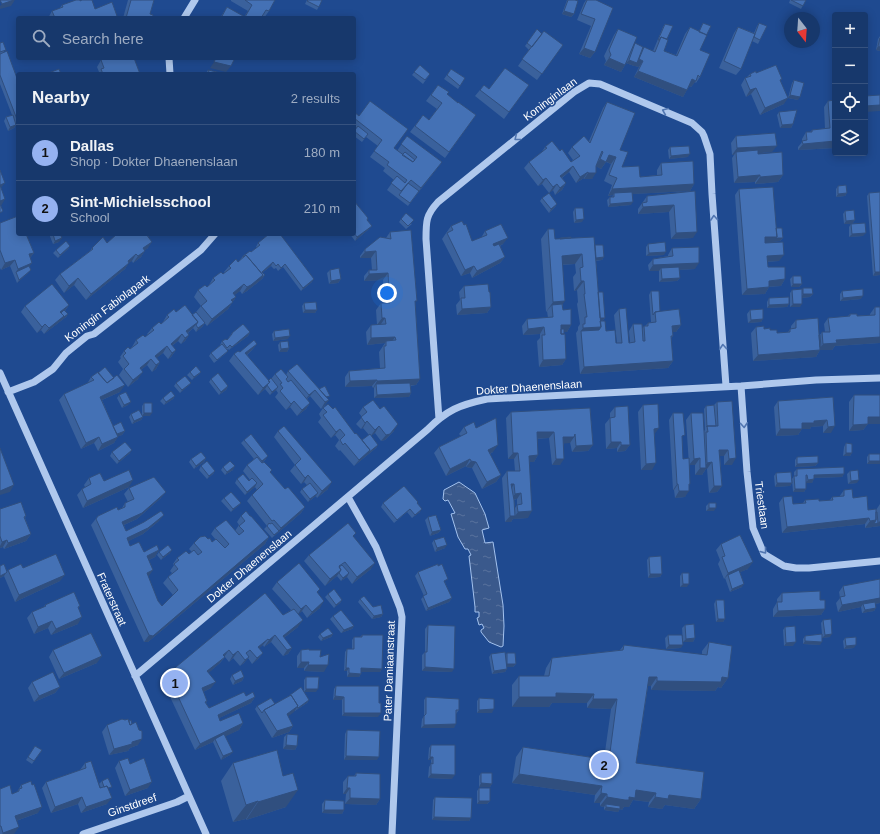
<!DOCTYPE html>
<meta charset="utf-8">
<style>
:root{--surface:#17386c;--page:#203f72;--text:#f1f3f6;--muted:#9eacc2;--line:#36527f;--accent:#95b2f1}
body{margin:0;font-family:Arial,sans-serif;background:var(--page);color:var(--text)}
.controls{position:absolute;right:12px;top:12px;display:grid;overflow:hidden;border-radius:4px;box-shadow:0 2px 10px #0003}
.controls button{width:36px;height:36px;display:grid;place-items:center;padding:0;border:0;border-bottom:1px solid var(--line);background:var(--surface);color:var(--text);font:20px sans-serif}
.compass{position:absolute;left:784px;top:12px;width:36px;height:36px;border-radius:50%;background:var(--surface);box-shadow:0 2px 10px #0003;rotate:163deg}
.you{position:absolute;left:387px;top:293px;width:14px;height:14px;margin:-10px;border:3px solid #fff;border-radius:50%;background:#1a73e8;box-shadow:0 0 0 6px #1a73e833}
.badge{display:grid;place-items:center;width:26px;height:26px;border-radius:50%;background:var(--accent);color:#111;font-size:13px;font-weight:700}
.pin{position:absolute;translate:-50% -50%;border:2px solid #fff;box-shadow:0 1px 4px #0006}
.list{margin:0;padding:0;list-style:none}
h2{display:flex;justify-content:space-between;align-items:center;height:52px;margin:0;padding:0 16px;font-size:17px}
h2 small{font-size:13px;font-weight:400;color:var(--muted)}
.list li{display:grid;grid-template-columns:26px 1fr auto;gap:12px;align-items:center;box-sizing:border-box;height:56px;padding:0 16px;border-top:1px solid var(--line)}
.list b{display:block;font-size:15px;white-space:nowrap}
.list p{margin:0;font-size:13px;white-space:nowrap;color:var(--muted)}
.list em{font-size:13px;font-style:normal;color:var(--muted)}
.icon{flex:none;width:22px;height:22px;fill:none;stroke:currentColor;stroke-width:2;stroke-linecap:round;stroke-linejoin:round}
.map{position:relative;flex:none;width:880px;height:834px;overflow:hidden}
.search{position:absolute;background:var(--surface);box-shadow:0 2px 10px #0003;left:16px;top:16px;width:340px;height:44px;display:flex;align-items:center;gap:10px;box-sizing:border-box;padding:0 14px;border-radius:4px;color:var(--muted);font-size:15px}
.panel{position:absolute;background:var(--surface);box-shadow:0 2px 10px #0003;left:16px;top:72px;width:340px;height:164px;border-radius:4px}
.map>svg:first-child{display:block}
.water{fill:url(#water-ripples);stroke:#a3c2ee}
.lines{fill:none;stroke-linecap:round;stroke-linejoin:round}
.minor{stroke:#afc8ed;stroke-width:7}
.wall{fill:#3a619c;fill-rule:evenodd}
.shaded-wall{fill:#304f7f}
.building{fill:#4471b5;stroke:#304f7f}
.oneway{stroke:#5176b1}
.labels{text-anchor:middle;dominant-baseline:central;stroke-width:3;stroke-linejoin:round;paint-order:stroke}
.street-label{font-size:11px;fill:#fff;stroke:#1f4a90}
</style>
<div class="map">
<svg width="880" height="834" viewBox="0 0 880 834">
<defs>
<pattern id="water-ripples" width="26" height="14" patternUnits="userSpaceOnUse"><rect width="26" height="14" fill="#3a598c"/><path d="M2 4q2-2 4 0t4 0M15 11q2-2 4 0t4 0" fill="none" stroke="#58729d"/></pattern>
</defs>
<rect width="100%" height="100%" fill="#1f4a90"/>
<path class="water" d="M459,482L475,493L485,514L489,528L482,530L485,543L493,542L503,605L504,626L503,646L501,647L489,642L481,632V630L484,628L482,624L479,625L477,618L479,617V612H475V607L469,556L471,555L468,549H465L458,537L451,514L455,513L448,500L445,501L443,499L444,490Z"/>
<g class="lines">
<path class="minor" d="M184,18L195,0
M169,58L170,74
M0,373L206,834
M741,386L747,472L753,528L764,554L784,566L796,568H809L880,561
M8,392L34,382L53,369L66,353L87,336L94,334L201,250L215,234
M439,419L426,239C426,221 426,215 438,202L574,92L589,83L600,84L692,123L702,132L704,136L710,154L712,194L726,386
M348,497L376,547L400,608L402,617L392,834
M135,676L427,430C447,410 459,405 487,399L741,386L816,380L880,378
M83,834L177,802L189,796"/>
</g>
<path class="wall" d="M128,0H154L150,14L153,18H123Z
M231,0H275L269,11L264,18L262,16L261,18H220L227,7L244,17L248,11L231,1Z
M307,0H322L317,10L305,4Z
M567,0H575L574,14L571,17L562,14Z
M586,0H596L595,52L590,58L579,54L591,26L577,20L584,3Z
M790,0H806L801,9L789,3Z
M80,1L95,9L116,18H48L52,11L59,9L62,5Z
M703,23L700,50V77L696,83L695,82L691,87L689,86L683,97L634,77L639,67L635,66H634L626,63L633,46L635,43L642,50L644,47L653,51L663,27L665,24L667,39L664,51L676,55L685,34L690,27L699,31Z
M759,23L760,40L758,44L752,41L741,69L736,75L719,68L734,33L738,27L754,33L757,26Z
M537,29L541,34L563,45L537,80L518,66L529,50L525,46Z
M618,29L625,65L621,72L604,65L606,61L604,56L614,35Z
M880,36V51L876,50L878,39Z
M0,43L18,81V131L16,125L14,128L8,131L4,121L6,117L12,115L0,84Z
M101,60L140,74H97L99,72L97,67Z
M420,65L430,74L423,84L412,75Z
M451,69L465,78L458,89L444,79Z
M208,70L225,74H206V73Z
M756,73L781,81L784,104L760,115L751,94L746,97L741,85L745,78L747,77L750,74Z
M794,80L798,100L788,98L792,83Z
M438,85L448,95L458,103L476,115L445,158L410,132L423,115L429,120L437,109L426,101Z
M484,85L489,89L529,85L504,119L475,96Z
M828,101L835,148L798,150V147L802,142V139L806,132H810L812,130L825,129L824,107Z
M607,102L620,150L622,167L640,177L657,175V170L661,163L694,184L690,191L632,194L631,205L608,207L607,200L610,197H612L613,195L608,196L612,185L604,181L611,164L606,162L601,169L596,166L592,179H584V178L576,183L569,172L562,178L566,183L562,190L555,195L553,190L549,193L542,184L538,186L524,168L529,162L541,153L545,147L560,151L571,162L573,160L568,153L572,147L589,141L603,108Z
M354,112L397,151L407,136L442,162L408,206L387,190L394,180L383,171L385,168L370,157L378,146L366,137L362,142L354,136V132L356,130L354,128Z
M779,112L793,124L791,128H780L777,115Z
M736,136L772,152L758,153L783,175L778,182L755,184V182L734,183L732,158L734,155H732L731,143Z
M670,147L688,157L669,159L668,150Z
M838,186L847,193L845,196L836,197V189Z
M739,189L776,228L783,238L780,241L773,242H772L779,261L767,262L768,267L785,279L781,286L769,287L765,294L742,295L735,195Z
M695,191L693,238L671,239L669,212L638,214V209L647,196Z
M869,193L880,275L873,276L867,196Z
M542,198L557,204L555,207L549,213L540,201Z
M354,201L368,218L367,220L369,229L355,241L350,234L348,236L346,234H354Z
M575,208L582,222L574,223L573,212Z
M845,211L855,220L852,224H844L843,214Z
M401,219L412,224L406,229L399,222Z
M0,223L18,234H29L27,236L34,253L30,258L28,273L17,283L10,266L1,270L0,268Z
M851,224L863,236L849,237V227Z
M451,226L472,241L481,238L485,231L503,244L500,246L505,257L500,263L472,278L470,273L461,276L442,239Z
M548,229L555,239H559L560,238H571L595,245L604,257L602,260L596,261L598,292L605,318L602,321L606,331L616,343H617L614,315L619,309L629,343L630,342L629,331L633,324L642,329L644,326H645L648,323L651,322L649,295L651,291L660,311L681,325L676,332H673V336L671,338L673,361L668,368L580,374L576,333L578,330V327L580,324L577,304L578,302L577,290L574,291L573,277L576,273L575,264L563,265V310L571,325L567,332H564L566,359L562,365L539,367L537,341L540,338V334L523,335L522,326L527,319L548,318L547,311L546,312L541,239Z
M390,232L415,304L420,379L416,385L411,386V393L409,397L374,398V388H373L372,386L345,387V377L349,371L380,368L379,352L385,343L367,345L366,332L371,325H381H377L376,310L381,303H385L383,280L364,281V276L369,270H372L371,258H360V256L365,249L386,238Z
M49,234H60L59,242L53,244Z
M127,234H151L148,237V248L145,250L141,257L133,263L132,261L129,262L125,269L86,300L74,285L64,293L55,280L60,274L90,251L92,248Z
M258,243L312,282L301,291L283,267L278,271L276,268L274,269L271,266L262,273L265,275L262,279L247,291L242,294L240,291L234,295L236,297L228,309L207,326L196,312L201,306L194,297L198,290L207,287L209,285L213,278L223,274L225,273L224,272L229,266L238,262L240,260L243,256L251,252L257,248L256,247Z
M648,244L664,255L646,256V247Z
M70,246L68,249L58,258L53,253L56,250Z
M672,248L695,269L679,270L680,278L677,281L659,282V271H649L648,265L653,259L668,256V255Z
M330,270L341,279L338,283L329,284L327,273Z
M793,276L802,284L799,287H791L790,279Z
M464,286L489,292L491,307L487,313L457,315L456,305L460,300L459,292Z
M803,288L813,294L810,297L802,298L800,307H790V293L792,290H802Z
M842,291L861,299L840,301V294Z
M769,298L789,304L787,307L767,308V302Z
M304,303L317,310L315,313H303L302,306Z
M69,305L65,311L68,314L66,317L44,334L41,330L37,333L21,312L25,306Z
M875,307L880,343L835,346L832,350H820L816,357L753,361L751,333L756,327L777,333L788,332L790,329H791V326L796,320L819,335H820L822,332H825L824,324L828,318L848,316L850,314L857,316L870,315V314Z
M750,310L763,319L761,322L748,323L747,314Z
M176,312L192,315L205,323L202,327L196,332L193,328L188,333L189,335L185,341L181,344L178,341L172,346L176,350L171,357L168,359L163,353L156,358L160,362L156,369L152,372L147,365L141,370L138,379L128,387L119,375L123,369L118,362L121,358L120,357L124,351L130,349L132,347L136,340L145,337L148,335L147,334L152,328L161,324L163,322L167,315Z
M274,331L288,339L273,341L272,334Z
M250,332L248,336L229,350L228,349L227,350L228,351L225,354L214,363L209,356L211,353L221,345H220L222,341L227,340L230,337H229L232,333Z
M280,342L289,348L287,352H279L278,345Z
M257,344L252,350L247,355L268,381L271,379L275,374L286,375L288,371L328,399L329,400L324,406L321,409L310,396L307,399L310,403L306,409L297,416L290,407L286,410L275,397L278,393L276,390L270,395L265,389L258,395L229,361L234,354L240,352Z
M190,372H201L198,375L192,380L187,375Z
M91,377L120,392L102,400L113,426L125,431L122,435L118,436L114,443L98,451L94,443L81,449L59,400L64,394L87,384Z
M211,379L228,386L226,390L219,395L209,382Z
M176,383H191L188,386L180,393L174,386Z
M119,395L128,405L122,408L117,398Z
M854,395L880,424H868L863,430L849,431V402Z
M175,396L173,399L164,405L160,401L163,398Z
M833,397L831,433H823V426L811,427L810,429H802L798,435L776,436L774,407L778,401Z
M717,402L732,465H724V456H720L722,486L717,492L709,493L707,469H706L702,475H695V465H689L686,420L691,413L704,431L705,430L704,409L706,406L714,405Z
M144,403L150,416H142L143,417L141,420L132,424L129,417L131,414L142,416V406Z
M643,405L655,434L652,470H641L638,412Z
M363,407L394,431L385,440L381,441L375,433L371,436L378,445L376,448L354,466L340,450L339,451L335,446L339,440L335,435L331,438L318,422L321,418L319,414L323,408L333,409L355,434L362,440L369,435L363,428L361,429L356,424L362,417L359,413Z
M615,407L630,445L625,451L617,452V448L606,449L605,424L610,418V413Z
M590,408L593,445L588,451L572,452L570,442V443H564L560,465H552L549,438L537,439L538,455L534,462H529L528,518L513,519L511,522H505L502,478L507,471H515L514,459H508L506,418L511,412ZM517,499V505L515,508L514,500Z
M673,413L682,439L683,459L690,484L689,485L685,497L675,498L674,490H673L669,420Z
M464,427L476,428L493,452L490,454L501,475L496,482L482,489L472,468L466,467V466L446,476L434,453L439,447L461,436L459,434Z
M278,431L328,489L317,498L316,496L308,502L300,492L302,489L307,485L304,482L301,484L290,471L295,465L274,437Z
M244,440L266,459L262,463L285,489L305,507L301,513L272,538L264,529L267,526L247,501L252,495L257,490L255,487L245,495L235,483L237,479L250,480L243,471L247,465L254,459L241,443Z
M846,443L852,453L850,456H843L844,447Z
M112,452L130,453L117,464L110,456Z
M869,454H880V464H867V457Z
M797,457L818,463L815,466L795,467V460Z
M206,458L204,462L194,469L189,462L191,459Z
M201,466L215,471L213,474L207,479L199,470Z
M223,467L233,470L225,475L221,470Z
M797,469L844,474L842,477L814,478L812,483H806V489L804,492H793L792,479L794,476V472Z
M850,471L857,483L848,484L847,474Z
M776,473L792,483L790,486L775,487L774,476Z
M89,478L104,481L129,487L83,508L77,495L82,489L85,487L84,485Z
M129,488L161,498L137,519L124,525L126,531L159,521L143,534L128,541L130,546L144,552L159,550L155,557L149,560V576L148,577L158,601L162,606L173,595L163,583L168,577L172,573L170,571L174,565L173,564L177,558L189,554L192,552L189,549L194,543L208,539L212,542L216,540L211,534L215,528L235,531L239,525L237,522L241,516L269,537L265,544L148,642H144L91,525L98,516L118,510L122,508L125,503L128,502L124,494Z
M844,490L853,498L868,510H876L880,504V526L865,528V524L782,533L779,503L783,497L793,504L803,503L805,500L819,501L830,500L832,497H839Z
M224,498L241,503L238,506L231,512L221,501Z
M383,503H418L420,512L412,518L407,512L394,523L381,507Z
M709,503L714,511H706V506Z
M0,509L26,516L25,518L31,534L26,541L4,549L3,547L0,548Z
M428,517L441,530L438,533L430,536L425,520Z
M353,537L371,569L352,584L347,577L341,581L337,576L325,586L304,561L309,555Z
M434,540L445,548L435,552L432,543Z
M721,544L748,569L740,572L742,587L730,592L725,578L724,579L718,564L720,560L716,550Z
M159,552L170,553L161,560L157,555Z
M649,557L662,574L660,577L648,578L647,560Z
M0,566L7,572L8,570L23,568L60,581L15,602L4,576L0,578Z
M418,572L446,583H445L452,598L449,602L426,611L421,599L424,596L415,576Z
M682,573L687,587H680V576Z
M277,582L320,589L317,593L320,608L307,618L302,611L298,614V627L284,638L292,648L288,654L283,656L271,642L264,647L263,645L259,648L263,653L258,659L252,664L248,658L244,663L240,666L233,658L229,662L225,657L220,663L208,673L211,688L203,692L207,701L206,703L209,708L246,696L255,697L251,703L219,718L220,721L243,723L239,730L225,736L230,755L221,760L213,742L195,750L164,684L165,678L170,672L283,615L291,610L272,589Z
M843,586L880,603L875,604L876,608L874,611L862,613L861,607L838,612L836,603L840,598L839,592Z
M782,593L820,600L825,609L821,615L773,617V609L777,602V599Z
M328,594L342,600L340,603L334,608L325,597Z
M360,599L383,614L381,617L372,619L358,602Z
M716,600L725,619L723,622H716L714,604Z
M45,605L80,606L78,608V624L51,635L48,628L34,634L27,618L32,612L43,608Z
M333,616L354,626L352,629L341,633L330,619Z
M823,620L830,637L822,638V634L820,645L803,644V639L805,636L822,634L821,623Z
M428,625L452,672L422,671V655L425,652V629Z
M685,625L695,638L693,642H683L682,628Z
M785,627L793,646H784L783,630Z
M320,634H333L331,637L321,641L318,637Z
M362,635L382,669L380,672H361V674L359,677H347V671H344L345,652L347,649H352V640L354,637H360Z
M668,635L681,648L666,649L665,638Z
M845,638L854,648L844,649L843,641Z
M709,642L728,678L721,688L718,687L715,691L651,690V686H648L636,763L701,799L694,809L665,805L662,809L648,807L649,802L633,800L629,807H624L622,810L620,809L618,812L604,810V807L600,806V803H594L595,795L512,783L516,757L523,747L604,759L611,709L587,708V703H552L549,707H512V685L519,676H544L546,668L552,658L620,650L624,645L702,655V651Z
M53,650L97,663L59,679L49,657Z
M301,650H309L320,657L324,672L304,671V668H297V656Z
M507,653L516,664L513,667H507V669L505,672L492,674L489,657L491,654L505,656Z
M232,675L244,677L242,681L233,685L230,679Z
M306,677L316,692H304L309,700L307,703L295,711V710L288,716L293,726L289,732L272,738L255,709L257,706L275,704L289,696L290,695L304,692V680Z
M32,682L60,687L55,693L34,702L28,688Z
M336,686L378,717L342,716V700H333L334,689Z
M426,697L459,710L456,714L454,728H421L422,719L424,716V700Z
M479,698L492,713H477V701Z
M107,725L138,745L130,748L128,751L109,755L102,732Z
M347,730L377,760H344L345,734Z
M287,734L297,746L295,750L283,749L284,737Z
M431,745L452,779L428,778L429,767L431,764V760H428L429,748Z
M35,746L42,750L32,764L26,760Z
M119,761L130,764L148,788L125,796L115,768Z
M85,763L100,788H101L99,784L102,781L109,790L107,804L81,813L78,804L51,813L42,788L46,782L80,770Z
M233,763L286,807L246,820V819L233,822L221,781Z
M356,773L380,799L376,805L345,804L346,794H343V782L348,776H354Z
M481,773L492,784L490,787H479V776Z
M21,785L38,813L16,821L14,834H0V789L12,794L17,792Z
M479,788L490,801L487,804H477V791Z
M435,797L471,818L469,821L432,820L433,800Z
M325,800L344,810L342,814L322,813V804Z"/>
<path class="shaded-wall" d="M15,0L11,6L0,9V6L2,4Z
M564,11L574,14L571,17L562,14Z
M878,46L880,47V51L876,50Z
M584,48L595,52L590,58L579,54Z
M609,58L625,65L621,72L604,65Z
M639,59L643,61L639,67L635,66H634L626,63L629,60L636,63Z
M214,62L231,66L226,72L210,68Z
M638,71L687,90L683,97L634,77Z
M692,79L696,81L691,87L688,86Z
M756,88L751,94L746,97L750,90Z
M790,95L800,97L798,100L788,98Z
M788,98L784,104L760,115L765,108Z
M880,105V111L865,112V106Z
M793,124L791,128H780L782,125Z
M16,125L14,128L8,131L10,127Z
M835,141V148L798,150L803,144Z
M777,146L772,152L737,155L736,152L734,155H732L737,148Z
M690,154L688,157L669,159L671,156Z
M609,155L616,157L611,164L605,161Z
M600,159L606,162L601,169L595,166Z
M442,162L437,168L408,206L421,188Z
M573,166L569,172L556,182L560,176Z
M588,172L584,178L576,183L580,177Z
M588,173H596L592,179H584Z
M760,175L755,182L734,183L738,177Z
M783,175L778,182L755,184L760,177Z
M546,178L542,184L538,186L543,180Z
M5,183L0,189V185Z
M566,183L562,190L555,195L560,188Z
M557,184L553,190L549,193L553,187Z
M694,184L690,191L614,195V193L613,195L608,196L612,189Z
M847,193L845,196L836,197L838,194Z
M5,199L1,206H0V201Z
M633,202L631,205L608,207L610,204Z
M557,204L555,207L549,213L551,209Z
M674,205L669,212L638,214L643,207Z
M584,219L582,222L574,223L576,220Z
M855,220L852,224H844L846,221Z
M372,226L369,229L355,241L357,237Z
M697,232L693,238L671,239L676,233Z
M866,233L863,236L849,237L852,234Z
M765,237H777L783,238L780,241L773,242L772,243L761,244Z
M62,238L59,242L53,244L55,241Z
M508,238L503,244L489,251L493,244Z
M152,242L148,248L139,255L143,248Z
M70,246L68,249L58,258L60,255Z
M145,251L141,257L133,263L138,256Z
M376,251L371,258H360L365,252Z
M666,252L664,255L646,256L649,253Z
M34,253L29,259V254Z
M136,254L132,261L123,267L128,261Z
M582,254L575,264L556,265L562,256Z
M784,255L779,261L763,262L767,256Z
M505,257L500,263L472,278L477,271Z
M604,257L602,260L589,261L591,258Z
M15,260L10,266L1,270L5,263Z
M273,262L271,266L259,275L262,272Z
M32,263L27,270L16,272L18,269Z
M129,263L125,269L86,300L91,294Z
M699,263L695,269L661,271V268L659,271H649L653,265Z
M285,264L283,267L278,271Z
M474,266L470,273L461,276L465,270Z
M31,270L28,273L17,283L19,280Z
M875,272H880V275L873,276Z
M388,273L383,280L364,281L369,274Z
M263,275H265L262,279L247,291L242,294L247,287Z
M78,278L74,285L64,293L69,286Z
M680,278L677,281L659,282L662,279Z
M314,279L312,282L301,291L303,288Z
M341,279L338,283L329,284L331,281Z
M785,279L781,286L764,287L769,281Z
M581,281H584L577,290L574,291Z
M244,284L240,291L228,300L233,293Z
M793,284H802L799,287H791Z
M769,287L765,294L742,295L747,289Z
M803,294H813L810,297L801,298Z
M863,296L861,299L840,301L843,298Z
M236,297L228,309L207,326L212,319L231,300Z
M565,301L558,311L552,305L547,311L546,312L553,302Z
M789,304L787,307L767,308L769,305Z
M793,304H802L800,307H790Z
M69,305L64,312L59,316L60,312Z
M491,307L487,313L457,315L462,309Z
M305,310H317L315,313H303Z
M68,314L66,317L44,334L49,328L64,316Z
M382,318H385L381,324L377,325Z
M595,318H605L602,321L593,322Z
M763,319L761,322L748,323L751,320Z
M198,322L193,328L184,336L186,331Z
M205,323L202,327L196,332L198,328Z
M45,324L41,330L37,333L42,327Z
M561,325H571L567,332H558Z
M681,325L676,332H668L672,326Z
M544,327L540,334L523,335L528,329Z
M601,327L594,337L581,331L583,328Z
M250,332L248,336L229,350L232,347Z
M182,334L178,341L169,348L171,344Z
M189,335L185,341L181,344L185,338Z
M290,336L288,339L273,341L275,338Z
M395,337L391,343L386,341L385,343L367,345L371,338Z
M880,337V343L835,346L832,350H815L818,347H821L823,344L836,340Z
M257,344L252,350L241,360L245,353Z
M167,346L163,353L153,361L155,356Z
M289,348L287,352H279L281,349Z
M176,350L171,357L168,359L172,353Z
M820,350L816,357L753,361L758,355Z
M151,359L147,365L135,375L140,368Z
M566,359L562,365L539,367L543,360Z
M673,361L668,368L580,374L584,367Z
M160,362L156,369L152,372L156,365Z
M143,372L138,379L128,387L133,380Z
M201,372L198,375L192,380L194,377Z
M420,379L416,385L376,388V384L374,388H373L377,381Z
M377,380L372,386L345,387L350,381Z
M270,382L265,389L258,395L263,388Z
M191,383L188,386L180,393L182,390Z
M125,385L120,392L95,403L100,397Z
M228,386L226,390L219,395L221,392Z
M278,387L276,390L270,395L272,392Z
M315,390L310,396L304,401L309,395Z
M411,393L409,397L374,398L377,395Z
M175,396L173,399L164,405L166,402Z
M329,400L324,406L321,409L325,402Z
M294,401L290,407L286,410L291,404Z
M131,402L128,405L122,408L124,405Z
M310,403L306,409L297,416L302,410Z
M144,413H152L150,416H142Z
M143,417L141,420L132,424L134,421Z
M868,417H880V424H863Z
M827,420L823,426L811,427L810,429H802L798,435L776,436L780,429L802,423L814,421Z
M367,421L363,428L361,429L365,423Z
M398,424L394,431L385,440L381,441L386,435Z
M868,424L863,430L849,431L853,425Z
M379,426L375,433L370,437L375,430Z
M835,426L831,433H823L828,427Z
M659,428L654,435V429Z
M340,429L335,435L331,438L336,432Z
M125,431L122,435L114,438L116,435Z
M537,432H554L549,438L532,439Z
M99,437L94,443L81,449L86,443Z
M118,437L114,443L98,451L102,444Z
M563,437H574L570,443L559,444Z
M611,442H621L617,448L606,449Z
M378,445L376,448L354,466L359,460L370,450Z
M498,445L493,452L483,457L488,450Z
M593,445L588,451L572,452L576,446Z
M621,445H630L625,451L617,452Z
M132,450L130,453L117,464L119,461Z
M719,450H728L724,456H715Z
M513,453H518L514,459H508Z
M846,453H852L850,456H843Z
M538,455L534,462H524L529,456Z
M268,456L266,459L259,465L262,461Z
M206,458L204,462L194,469L196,466Z
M700,458L695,465H689L694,459Z
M736,458L732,465H724L729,459Z
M470,459L466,466L446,476L450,469Z
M556,459H564L560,465H552Z
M471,461L476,462L472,468L466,467Z
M869,461H880V464H867Z
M712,462L707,469H706L702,475H695L700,468H703L707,463Z
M656,463L652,470H641L646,464Z
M818,463L815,466L795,467L797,464Z
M235,466L233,470L225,475L227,472Z
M215,471L213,474L207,479L209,476Z
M844,474L842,477L812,478L814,475Z
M308,475L304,482L301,484L305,478Z
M501,475L496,482L482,489L487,482Z
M814,479L812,483H805L808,480Z
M133,480L129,487L83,508L87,501Z
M859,480L857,483L848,484L851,481Z
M332,482L328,489L317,498L322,491Z
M257,483L255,487L245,495L247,492Z
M777,483H792L790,486L775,487Z
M511,484H514L510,491Z
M677,484H678L674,490H673Z
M14,485L10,492L0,495V491Z
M714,486H722L717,492L709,493Z
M795,489H806L804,492H793Z
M679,491H689L685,497L675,498Z
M166,492L161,498L137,519L117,528L122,522Z
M318,493L316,496L308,502L310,499Z
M521,493L517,499L510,500L515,494Z
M241,503L238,506L231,512L233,509Z
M305,507L301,513L272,538L281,528Z
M709,508H716L714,511H706Z
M422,509L420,512L412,518L415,515Z
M532,511L528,518L513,519L511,522H505L510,516H515L518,512Z
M164,515L159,521L143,534L123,544L127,538Z
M869,518L865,524L782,533L787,527Z
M876,520L878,523L880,521V526L865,528L870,521Z
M441,530L438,533L430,536L432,532Z
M31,534L26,541L4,549L8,543Z
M269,537L265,544L148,642H144L149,635Z
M7,540L3,547L0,548V546L2,542Z
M447,545L445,548L435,552L437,548Z
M159,550L155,557L143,563L147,556Z
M172,550L170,553L161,560L163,557Z
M753,562L748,569L728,577V575L724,579L728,573Z
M375,563L371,569L352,584L357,577Z
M153,570L149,576L142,580L147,573Z
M341,570L337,576L325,586L330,579Z
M6,573L4,576L0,578V576Z
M349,573L347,577L341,581L343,578Z
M650,574H662L660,577L648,578Z
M65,575L60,581L15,602L19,595Z
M683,584H689L687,587H680Z
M744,584L742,587L730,592L732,589Z
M452,598L449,602L426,611L428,608Z
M880,598V603L864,606L863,604L861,607L838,612L842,605Z
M342,600L340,603L334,608L336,605Z
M324,601L320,608L307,618L312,612Z
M306,605L302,611L297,616L301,609Z
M876,608L874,611L862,613L865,610Z
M825,609L821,615L773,617L778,611Z
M383,614L381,617L372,619L374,616Z
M82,617L78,624L51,635L56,629Z
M718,619H725L723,622H716Z
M303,620L298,627L280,641L283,636Z
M52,621L48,628L34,634L38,627Z
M354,626L352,629L341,633L344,630Z
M333,634L331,637L321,641L323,638Z
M832,634L830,637L822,638L825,635Z
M275,635L271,642L264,647L269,640Z
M695,638L693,642H683L686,639Z
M268,639L263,645L254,653L258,647Z
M805,641L822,642L820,645L803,644Z
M796,642L793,646H784L786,643Z
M669,645H683L681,648L666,649Z
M856,645L854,648L844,649L846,646Z
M292,648L288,654L283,656L287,650Z
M229,650L220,663L203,678L207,671Z
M238,651L233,658L229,662L233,655Z
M263,653L258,659L252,664L257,658Z
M102,656L97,663L59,679L64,673Z
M249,657L244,663L240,666L245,660Z
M301,662H309L304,668H297Z
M507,664H516L513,667H505Z
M308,665H328L324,672L304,671Z
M425,667L454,669L452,672L422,671Z
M346,668H349L347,671H344Z
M361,668L382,669L380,672H359Z
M507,669L505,672L492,674L494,671Z
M349,673L361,674L359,677H347Z
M244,677L242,681L233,685L235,681Z
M649,677H657L651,686H643Z
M722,677L728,678L721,688L718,687L715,691L651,690L657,681Z
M216,682L211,688L197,695L202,688Z
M60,687L55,693L34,702L39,696Z
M306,689H318L316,692H304Z
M556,693L594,694L587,703H552L549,707H512L519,697Z
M335,696L344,697L342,700H333Z
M255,697L251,703L213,721L218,715Z
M593,699H617L611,709L587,708Z
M309,700L307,703L295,711L298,708Z
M298,706L294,712L282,721L287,714Z
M494,709L492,713H477L479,710Z
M344,713H381L378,717L342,716Z
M243,723L239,730L216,741L215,739L213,742L195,750L200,744Z
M456,724L454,728H421L424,725Z
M293,726L289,732L272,738L277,731Z
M142,739L138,745L130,748L128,751L109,755L114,749Z
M286,745L297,746L295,750L283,749Z
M233,752L230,755L221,760L223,756Z
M346,756L379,757L377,760H344Z
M430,757H433L431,760H428Z
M431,774L455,775L452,779L428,778Z
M519,774L602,786L595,795L512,783Z
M152,782L148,788L125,796L130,790Z
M481,783L492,784L490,787H479Z
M347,788H350L346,794H343Z
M298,790L286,807L246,820L258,802Z
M636,790L656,793L649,802L633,800L629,807H624L622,810L620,809L618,812L604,810L606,807V804L604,807L600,806L607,797H629Z
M601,793L607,794L600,803H594Z
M669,795L701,799L694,809L665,805L662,809L648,807L655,797Z
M82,797L78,804L51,813L55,807Z
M112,798L107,804L81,813L86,807Z
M350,798L380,799L376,805L345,804Z
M258,801L246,819L233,822L246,805Z
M479,801H490L487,804H477Z
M42,807L38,813L10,823L15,816Z
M324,810H344L342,814L322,813Z
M434,817L471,818L469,821L432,820Z
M19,827L14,834H2L3,833Z"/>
<path class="building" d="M0,0H14L2,4Z
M76,0H80V1L82,0H92L95,9L112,2L117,16L112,18H98V17L96,18H55L52,11L63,7L62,5Z
M131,0H154L150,14L153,15V18H126Z
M245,0H275L269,11L266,10L261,18H221L227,7L245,17L252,5Z
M308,0H322L319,7L307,1Z
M568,0H575L578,1L574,14L564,11Z
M587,0H596L613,8L595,52L584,48L595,19L581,14Z
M791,0H806L803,6Z
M703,23L711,26L706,36L707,35L699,32Z
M759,23L767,26L760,40L754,37L755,34Z
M665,24L673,26L667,39L661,37L659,40H658Z
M690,27L707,35L700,50L710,54L700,77L698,75L696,81L692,79L687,90L638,71L643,61L639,59L644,47L655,52L661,37L668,40L664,51L677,56Z
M738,27L755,34L741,69L724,61Z
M537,29L542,34L532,47L527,43Z
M618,29L637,37L625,65L609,58L611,55L609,50Z
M544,31L563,45L542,74L522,59Z
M880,38V47L878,46Z
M3,42L6,50L0,52V43Z
M635,43L643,47L637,63L629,60Z
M7,51L18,81V122L0,75V54Z
M107,58H134L140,74H103L101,69L104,68L101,60Z
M216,58H235L231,66L214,62Z
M420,65L430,74L425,80L414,72Z
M776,65L782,79L780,80L788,98L765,108L756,88L750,90L745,78L751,76L750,74L756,71V73Z
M505,68L529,85L509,112L480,90L484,85L489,89Z
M59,69L61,74H46Z
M451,69L465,78L460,86L447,75Z
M208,70L225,74H210Z
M794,80L804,83L800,97L790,95Z
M438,85L449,92L447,94L458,103V102L476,115L449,152L415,126L423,115L429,120L442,103L431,95Z
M880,95V105L865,106V96Z
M835,100V141L803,144L802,141L807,140L806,132H812V130L830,128L828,101Z
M370,101L408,129L394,148L413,162L417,157L401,144L407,136L442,162L421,188L411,180L401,191L391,183L397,176L405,183L407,180L387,165L389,162L374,151L382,140L354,118V112L359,116Z
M607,102L635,113L620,150L628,152L622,167L639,166L640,177L662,175L661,163L693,161L694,184L612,189L617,178L609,175L616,157L609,155L606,162L600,159L603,152L602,151L596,166V173H588V172L580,177L573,166L560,176L566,183L560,188L557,184L553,187L546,178L543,180L529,162L547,148L545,147L552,141L560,151L562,149L571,162L580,156L572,147L584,136L590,143Z
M797,110L793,124L782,125L779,112Z
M13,115L16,125L10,127L6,117Z
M358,126L368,134L364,139L354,131Z
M775,133L777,146L737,148L736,136Z
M689,146L690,154L671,156L670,147Z
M758,150V154L782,152L783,175L760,177V175L738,177L736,152Z
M405,152L415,160L413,162L402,155Z
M0,170L5,183L0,185Z
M408,183L419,191L410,203L399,195Z
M0,185L5,199L0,201Z
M846,185L847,193L838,194V186Z
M773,187L777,237H765V243L783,242L784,255L767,256L768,267H785V279L769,281V287L747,289L739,189Z
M695,191L697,232L676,233L674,205L643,207L642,203L647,202V196Z
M632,192L633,202L610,204V197H614V193Z
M880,192V272H875L869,193Z
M549,193L557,204L551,209L542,198Z
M354,201L368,218L367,220L372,226L357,237L354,233Z
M0,204L3,211L0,213Z
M575,208H583L584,219L576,220Z
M854,210L855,220L846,221L845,211Z
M406,213L414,220L408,226L401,219Z
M18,216V234H26L34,253L29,254L32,263L18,269L15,260L5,263L0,250V223Z
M462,221L464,225L466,224L472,241L487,235L485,231L501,224L508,238L493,244L494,246L499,244L505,257L477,271L474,266L465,270L447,233L453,230L451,226Z
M865,223L866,233L852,234L851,224Z
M776,228H782L783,238H775L777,237Z
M548,229H554L555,239L594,237L601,327L583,328V324H585V317H587L584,294H585L584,281H581L580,268L583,267L582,254L562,256L565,301L553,302Z
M411,230L417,301H415L420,379L377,381V380L350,381L349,371L385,368L384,346H386V341L396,340L395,337L371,338V325L386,324L385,318H382L381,303H390L388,273L369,274V270H377L376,251L365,252V249L380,237L391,239L390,232Z
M53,234H60L62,238L55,241Z
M117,234H126V235L127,234H146L152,242L143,248L145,251L138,256L136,254L128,261L129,263L91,294L78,278L69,286L60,274L93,249L92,248L103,237L107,243Z
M269,234H280L314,279L303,288L285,264L281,268L278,264L276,266L273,262L262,272L265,275L261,278L263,275L246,255L243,257V256L250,251L251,252L260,245L258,243Z
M571,237V238L560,239V238Z
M66,241L70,246L60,255L56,250Z
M665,242L666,252L649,253L648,244Z
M595,245H603L604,257L596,258Z
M699,247V263L653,265V259L673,256L672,248Z
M246,255L263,275L251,285L247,287L244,284L233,293L236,297L231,300L233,302L212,319L201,306L207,301L198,290L205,285L207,287L215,280L213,278L221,272L223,274L231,268L229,266L236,259L238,262Z
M29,266L31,270L19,280L16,272Z
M679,267L680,278L662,279L661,268Z
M339,268L341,279L331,281L330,270Z
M793,276H801L802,284H793Z
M52,284L69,305L60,312L64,316L49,328L45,324L42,327L25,306Z
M488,284L489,292H490L491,307L462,309L461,298H465L464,286Z
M803,288H812L813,294H803Z
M802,289V304H793L792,290Z
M863,289V296L843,298L842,291Z
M651,291H659L660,311L655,312L653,315Z
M598,292H603L605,318H600Z
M789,297V304L769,305V298Z
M316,302L317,310H305L304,303Z
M562,304L563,310L571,309V325H561V334H565L566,359L543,360L542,335H545L544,327L528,329L527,319L553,317L552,305Z
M185,305L198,322L186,331L189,335L185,338L182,334L171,344L176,350L172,353L167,346L155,356L160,362L156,365L151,359L140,368L143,372L133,380L124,369L129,364L123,356L126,353L124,351L128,347L130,349L138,343L136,340L143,335L145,337L154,330L152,328L159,322L161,324L169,317L167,315L174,309L176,312Z
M875,307H880V337L836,340L837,343L823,344L822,332H830L828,318L850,316V314H857V316L875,315Z
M626,308L629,343L635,342L633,324H642L643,341H645L644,326H648V323L656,322L655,312L679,309L681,325L672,326L673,336H671L673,361L584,367L581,331L599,330L601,327L600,321H605L606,331L615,330L616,343H622L619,309Z
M763,309V319L751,320L750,310Z
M64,310L68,314L61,319L64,316L61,313Z
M196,312L205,323L198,328L196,325L198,322L192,315Z
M818,318L820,350L758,355L756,327L764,326V329L770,328V330H777V333L790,332V329L796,328V320Z
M243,324L250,332L232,347L230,345L227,348L222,341L226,339L227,340L232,334V333Z
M289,329L290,336L275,338L274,331Z
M561,329H564V334H561Z
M819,335H820L821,347H820Z
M254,340L257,344L245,353L270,382L263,388L234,354L238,351L240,352Z
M288,341L289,348L281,349L280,342Z
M222,344L228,351L217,360L211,353Z
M297,364L329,400L325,402L315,390L309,395L288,371Z
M196,366L201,372L194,377L190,372Z
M105,367L114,378L107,383L98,373Z
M281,369L288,377L286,379L288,382L291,380L310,403L302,410L294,401L291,404L280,391L283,388L280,384L282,383L275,374Z
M98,372L107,383L117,375L125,385L100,397L118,437L102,444L99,437L86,443L64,394L94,380L91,377Z
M218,373L228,386L221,392L211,379Z
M185,376L191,383L182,390L176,383Z
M271,378L278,387L272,392L267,385L270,382L268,381Z
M410,383L411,393L377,395L376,384Z
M325,386L330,396L326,397L319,389Z
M171,391L175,396L166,402L163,398Z
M126,392L131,402L124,405L119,395Z
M854,395H880V417H868V424L853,425Z
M833,397L835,426L828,427L827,420L814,421V423H802V429H780L778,401Z
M373,400L380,409L384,406L398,424L390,434L386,435L379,426L375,430L367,421L365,423L361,417L367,412L363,407Z
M732,401L736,458L729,459L728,450H719L722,486H714L712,462L707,463L706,432H708L707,426H718L717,402Z
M144,403H152V413H144Z
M328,404L333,409L335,407L355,434L356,433L370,450L359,460L345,443L343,445L340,440L345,435L340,429L336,432L323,415L327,412L323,408Z
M658,404L659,428L654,429L656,463L646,464L643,405Z
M714,405L716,426H707V427L706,406Z
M628,406L630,445H621V442H611L610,418L615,417V407Z
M590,408L593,445L576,446L575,434L574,437H563L564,459H556L554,432H537L538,455L529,456L532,511L518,512L517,505L522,504L521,493L515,494L514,484H511L514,500L515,516H510L507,471H520L518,453H513L511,412Z
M139,410L143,417L134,421L131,414Z
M673,413H683L685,435L682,436L683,459L689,458L690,484H689V491H679L678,484H677Z
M691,413H703L706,468H700V458L694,459Z
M496,418L498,445L488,450L501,475L487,482L476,462L471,461L470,459L450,469L439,447L467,433L464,427L474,422L476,428Z
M121,422L125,431L117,434L113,426Z
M284,426L332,482L322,491L308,475L305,478L295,465L301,459L278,431Z
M251,434L268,456L262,461L244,440Z
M370,434L378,445L368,453L370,450L362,440Z
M125,442L132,450L119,461L112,452Z
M846,443L852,444V453H846Z
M0,448L14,485L0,491Z
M201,452L206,458L196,466L191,459Z
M869,454H880V461H869Z
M818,456V463L797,464V457Z
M257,457L262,463L264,462L272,470L270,472L285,489L288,487L305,507L281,528L274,520L272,521L252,495L263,484L247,465Z
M207,461L215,471L209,476L201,466Z
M230,461L235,466L227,472L223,467Z
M844,467V474L814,475V479L808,480L807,475H806V489H795L794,476H797V469Z
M129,470L133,480L87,501L82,489L91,484L89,478L100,473L104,481Z
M858,470L859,480L851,481L850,471Z
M791,472L792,483H777L776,473Z
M243,474L249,481L252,478L257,483L247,492L237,479Z
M154,477L166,492L142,513L122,522L126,531L144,522L161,511L164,515L148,528L127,538L130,546L139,542L144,552L157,545L159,550L147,556L153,570L147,573L158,601L162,606L178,590L168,577L178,569L174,564L179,560L177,558L186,551L189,554L194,550L198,555L202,552L194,543L200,537L205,536L208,539L210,538L212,542L216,539L225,548L229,544L215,528L226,520L239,535L244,531L239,526L245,521L241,516L246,511L250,516H251L269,537L153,636L149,635L96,519L98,516L117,507L118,510L125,507V503L134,499L129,488Z
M310,483L318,493L310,499L302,489Z
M404,486L418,502L417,503L422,509L415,515L410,509L397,520L383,503Z
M852,489L853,498L867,496L868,510L876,509V520L870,521L869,518L787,527L783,497L792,496L793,504L806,503L805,500L819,499V501L833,500L832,497L844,496V490Z
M231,492L241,503L233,509L224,498Z
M21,502L26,516L24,517L31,534L8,543L7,540L2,542L0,536V509Z
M709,503H716V508H709Z
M876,512H877L878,523L874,524L876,520Z
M436,515L441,530L432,532L428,517Z
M269,523L270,524L272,523L279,531L274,535L267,526Z
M348,523L356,533L353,536L375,563L357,577L345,562L339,566L341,570L330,579L309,555Z
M740,535L753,562L728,573L722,557L725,556L721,544Z
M444,537L447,545L437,548L434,540Z
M168,545L172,550L163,557L159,552Z
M56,554L65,575L19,595L8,570L21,564L23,568Z
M661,556L662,574H650L649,557Z
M299,563L320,589L317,592L324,601L312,612L306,605L301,609L277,582Z
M4,564L7,572L6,573L0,576V566Z
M438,564V566L442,564L448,579L444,581L452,598L428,608L423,596L427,594L418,572Z
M342,565L349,573L343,578L339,573L341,570L339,567Z
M739,570L744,584L732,589L728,575Z
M682,573H689V584H683Z
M880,579V598L842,605L840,597L845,596L843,586Z
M334,589L342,600L336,605L328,594Z
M820,591V600H825V609L778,611L777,602H782V593Z
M74,592L80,606L78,607L82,617L56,629L52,621L38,627L32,612L46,606L45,605Z
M265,593L283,615L294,609L303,620L283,636L292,648L287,650L275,635L269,640L268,639L258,647L263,653L257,658L250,650L246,653L249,657L245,660L238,651L233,655L229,650L223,655L225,657L207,671L216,682L202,688L207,701L205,702L209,708L244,692L246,696L253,692L255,697L218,715L220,721L239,713L243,723L200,744L169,677L170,672Z
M364,596L373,607L381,605L383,614L374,616L360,599Z
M716,600H724L725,619H718Z
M875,602L876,608L865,610L863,604Z
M341,610L354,626L344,630L333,616Z
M831,619L832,634L825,635L823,620Z
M694,624L695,638L686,639L685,625Z
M428,625L455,626L454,669L425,667V652H427Z
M795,626L796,642L786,643L785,627Z
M328,628L333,634L323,638L320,634Z
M91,633L102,656L64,673L53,650Z
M822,634V642L805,641V636Z
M362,635H383L382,669L361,668V674L349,673V668H346L347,649H354V637H362Z
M668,635H682L683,645H669Z
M856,637V645L846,646L845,638Z
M709,642L732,646L728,678L722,677L721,682L657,681V677H649L636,763L704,772L701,799L669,795L668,799L655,797L656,793L636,790L635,798L629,797V800H625L607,797V794L601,793L602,786L519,774L523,747L609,760L617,699H593L594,694L556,693V697H519V676H549L552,658L623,650L624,645L707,655Z
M309,649V650H321L320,657L329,654L328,665H308L309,662H301V650Z
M505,652L507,669L494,671L491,654Z
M507,653H515L516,664H507Z
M241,670L244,677L235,681L232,675Z
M53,672L60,687L39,696L32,682Z
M306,677H319L318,689H306Z
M336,686H379V703H381V713H344V697L335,696Z
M301,687L309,700L298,708L297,707L298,706L291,695L290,696V695Z
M291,695L298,706L287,714L293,726L277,731L264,710Z
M426,697L459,699V710H456V724L424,725V716L426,714Z
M271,698L275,704L264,710L262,713L257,706Z
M479,698L494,699V709L479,710Z
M122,719L125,720L128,719L130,725L136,722L139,730L142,731V739L132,742V744L114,749L107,725Z
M131,720L132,724L130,725L129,721Z
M347,730L380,731L379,757L346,756Z
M224,734L233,752L223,756L215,739Z
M287,734L298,735L297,746L286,745Z
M431,745H455V775L431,774V763L433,764V757H430Z
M35,746L42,750L34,761L28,757Z
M277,750L283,776L293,773L298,790L258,802V801L246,805L233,763Z
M128,758L130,764L144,758L152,782L130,790L119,761Z
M91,761L100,788L107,786L112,798L86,807L82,797L55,807L46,782L86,768L85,763Z
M356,773L380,774V799L350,798V788H347L348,776H356Z
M481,773H492V784L481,783Z
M108,778L112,787L108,788L107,786L104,787L102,781Z
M31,781L32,785L34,784L42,807L15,816L19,827L3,833L1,826H0V789L10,785L12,794L19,791V789L22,788L21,785Z
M479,788H490V801H479Z
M435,797L472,798L471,818L434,817Z
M325,800L344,801V810H324Z
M606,804L620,806V809L606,807Z"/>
<defs><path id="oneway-chevron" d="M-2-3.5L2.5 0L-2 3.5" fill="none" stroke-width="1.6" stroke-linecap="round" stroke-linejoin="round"/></defs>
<g class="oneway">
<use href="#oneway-chevron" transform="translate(665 111) rotate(-157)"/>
<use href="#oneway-chevron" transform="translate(517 138) rotate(141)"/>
<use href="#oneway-chevron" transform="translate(714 218) rotate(-94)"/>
<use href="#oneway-chevron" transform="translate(723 347) rotate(-94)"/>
<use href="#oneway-chevron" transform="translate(744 425) rotate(86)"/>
<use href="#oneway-chevron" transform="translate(764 551) rotate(52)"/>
</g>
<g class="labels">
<g class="street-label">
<text transform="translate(550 99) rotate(-37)">Koninginlaan</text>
<text transform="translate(107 308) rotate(-37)">Koningin Fabiolapark</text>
<text transform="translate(529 387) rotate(-4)">Dokter Dhaenenslaan</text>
<text transform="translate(762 505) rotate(82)">Triestlaan</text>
<text transform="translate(249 566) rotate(-40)">Dokter Dhaenenslaan</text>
<text transform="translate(112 599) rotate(66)">Fraterstraat</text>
<text transform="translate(389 671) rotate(-88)">Pater Damiaanstraat</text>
<text transform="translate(132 805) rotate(-19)">Ginstdreef</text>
</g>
</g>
</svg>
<div class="controls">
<button>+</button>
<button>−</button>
<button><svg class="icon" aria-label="locate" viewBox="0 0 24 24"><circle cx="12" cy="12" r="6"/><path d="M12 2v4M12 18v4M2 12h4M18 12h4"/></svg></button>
<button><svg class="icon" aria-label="layers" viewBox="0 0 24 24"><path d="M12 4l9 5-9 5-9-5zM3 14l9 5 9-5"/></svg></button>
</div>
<svg class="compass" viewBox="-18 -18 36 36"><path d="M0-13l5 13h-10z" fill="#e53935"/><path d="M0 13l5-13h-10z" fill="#9eacc2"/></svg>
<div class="you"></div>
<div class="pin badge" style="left:175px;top:683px">1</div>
<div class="pin badge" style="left:604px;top:765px">2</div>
<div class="search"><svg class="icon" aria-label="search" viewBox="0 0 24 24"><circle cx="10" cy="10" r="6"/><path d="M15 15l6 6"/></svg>Search here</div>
<section class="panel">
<h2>Nearby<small>2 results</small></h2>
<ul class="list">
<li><span class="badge">1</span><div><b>Dallas</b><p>Shop · Dokter Dhaenenslaan</p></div><em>180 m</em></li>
<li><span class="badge">2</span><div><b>Sint-Michielsschool</b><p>School</p></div><em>210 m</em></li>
</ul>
</section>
</div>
